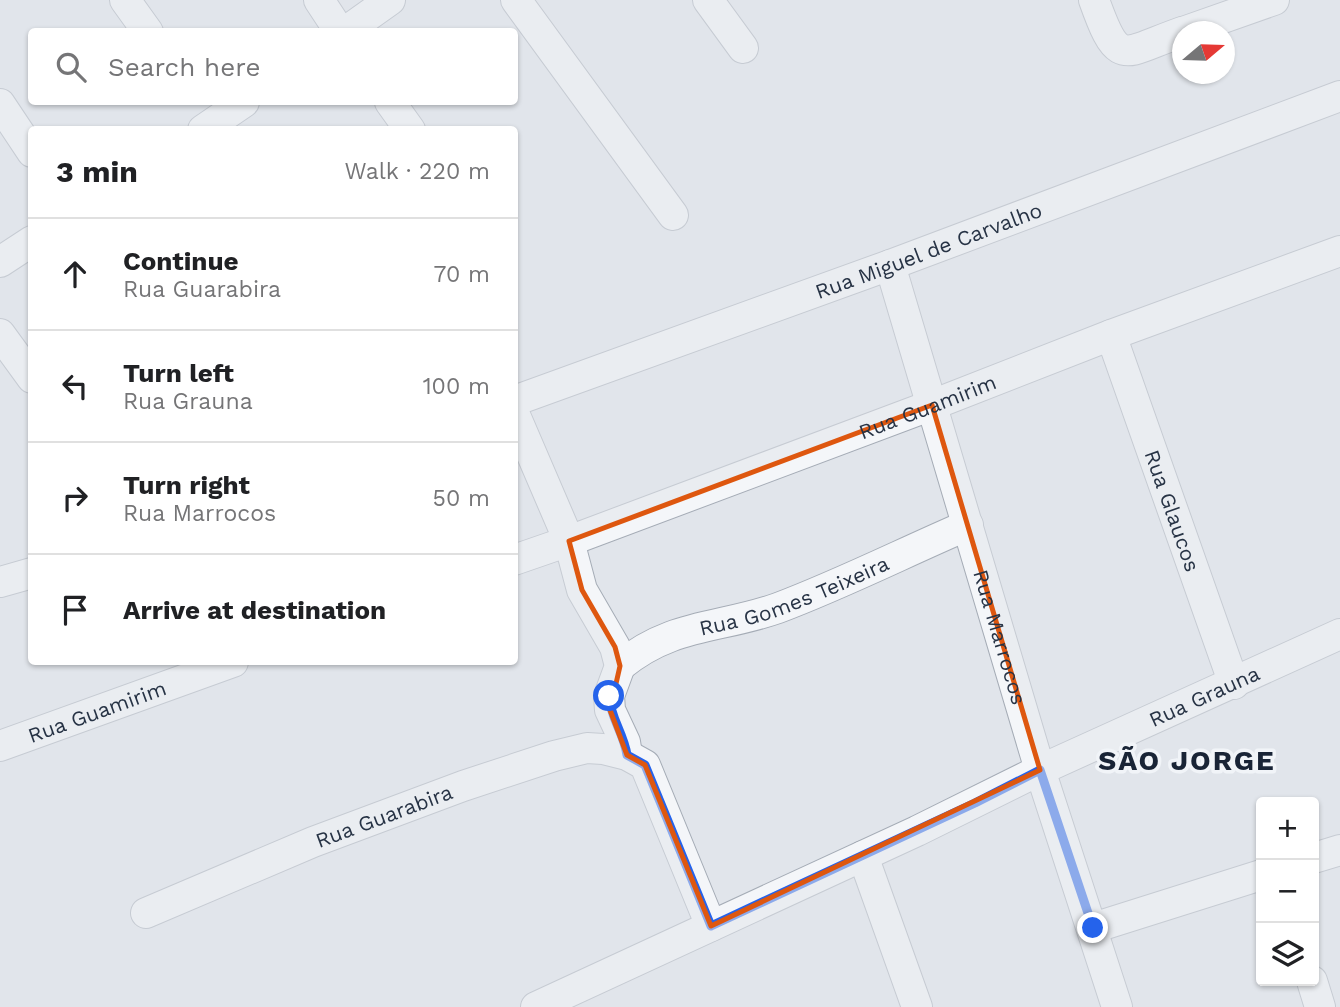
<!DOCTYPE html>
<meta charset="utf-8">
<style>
:root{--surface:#fff;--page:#f2f2f2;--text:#202124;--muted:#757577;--line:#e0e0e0}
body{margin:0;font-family:"Work Sans",sans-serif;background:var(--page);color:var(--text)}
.controls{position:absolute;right:21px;bottom:21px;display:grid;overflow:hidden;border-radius:7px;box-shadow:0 2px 5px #0004}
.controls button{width:63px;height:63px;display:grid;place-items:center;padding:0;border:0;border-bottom:2px solid var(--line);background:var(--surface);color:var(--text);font:35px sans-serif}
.compass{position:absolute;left:1172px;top:21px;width:63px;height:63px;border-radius:50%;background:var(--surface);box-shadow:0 2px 5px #0004;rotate:71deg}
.stop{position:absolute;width:21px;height:21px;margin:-16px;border:5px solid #2563eb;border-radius:50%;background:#fff}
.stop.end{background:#2563eb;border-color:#fff;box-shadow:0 2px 7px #0008}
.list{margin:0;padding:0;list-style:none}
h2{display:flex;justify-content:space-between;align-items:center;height:91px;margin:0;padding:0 28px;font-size:30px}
h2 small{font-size:23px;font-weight:400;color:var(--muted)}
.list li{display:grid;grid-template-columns:46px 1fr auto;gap:21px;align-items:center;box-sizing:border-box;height:112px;padding:0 28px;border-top:2px solid var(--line)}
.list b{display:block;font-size:26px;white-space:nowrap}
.list p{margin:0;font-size:23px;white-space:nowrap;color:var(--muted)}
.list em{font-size:23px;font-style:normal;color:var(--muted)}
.icon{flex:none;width:38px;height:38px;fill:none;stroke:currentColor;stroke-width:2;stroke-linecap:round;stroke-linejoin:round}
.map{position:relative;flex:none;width:1340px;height:1007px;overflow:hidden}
.search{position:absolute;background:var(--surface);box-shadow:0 2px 5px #0004;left:28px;top:28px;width:490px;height:77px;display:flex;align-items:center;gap:18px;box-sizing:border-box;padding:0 24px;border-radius:7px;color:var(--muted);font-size:26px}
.panel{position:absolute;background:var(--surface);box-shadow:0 2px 5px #0004;left:28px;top:126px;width:490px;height:539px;border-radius:7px}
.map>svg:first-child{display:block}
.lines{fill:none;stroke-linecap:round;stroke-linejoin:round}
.minor-casing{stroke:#a5acb6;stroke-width:32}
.minor{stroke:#f4f6f9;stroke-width:30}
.route{stroke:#2563eb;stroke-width:9}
.marked{fill:none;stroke:#de570f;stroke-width:5;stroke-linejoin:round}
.labels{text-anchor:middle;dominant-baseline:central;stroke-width:7;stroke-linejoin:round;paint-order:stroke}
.street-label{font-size:21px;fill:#273345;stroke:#f1f4f8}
.district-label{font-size:28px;font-weight:bold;letter-spacing:2px;fill:#192436;stroke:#f1f4f8}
</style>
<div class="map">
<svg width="1340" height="1007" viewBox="0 0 1340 1007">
<rect width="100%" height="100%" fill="#e1e5eb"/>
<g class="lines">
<g class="minor-casing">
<g id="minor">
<path d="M125,0L148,32"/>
<path d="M319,0L340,32"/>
<path d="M516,0L673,215"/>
<path d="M708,0L743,48"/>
<path d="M1094,0C1119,70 1122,53 1182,32"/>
<path d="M345,32L390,0"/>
<path d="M1183,32L1274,0"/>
<path d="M390,102L410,130"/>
<path d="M0,104L32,152"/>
<path d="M203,130L244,102"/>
<path d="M0,262L32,241"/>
<path id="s1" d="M890,265L1040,770L1117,1007"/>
<path d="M0,334L32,378"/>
<path id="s2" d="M1111,335L1234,684"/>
<path id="s3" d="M514,401L890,265L1340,96"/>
<path d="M514,413L569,541L582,590L615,647L620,666L609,696L610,710L625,742L627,755"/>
<path id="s4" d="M514,560L569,541L932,405L1111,335L1340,251"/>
<path d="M0,582L32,573"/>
<path id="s5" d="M620,666C672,623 719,629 778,608C842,584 905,552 968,525"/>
<path id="s6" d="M0,746L233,662"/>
<path d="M863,856L917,1007"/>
<path d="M1314,858L1340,850"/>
<path id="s7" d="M146,913L313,842L463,786L554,756L587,748L603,749L627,755L645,765L711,926"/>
<path d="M1093,928L1261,875"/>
<path d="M1312,981L1320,1007"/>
<path id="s8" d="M536,1007L917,831L1040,770L1340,634"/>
</g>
</g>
<use href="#minor" class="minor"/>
</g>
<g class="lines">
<path class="route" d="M609,696C610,717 624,734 627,755L645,765L711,926L975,803L1040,770L1093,928"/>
</g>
<path d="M0 0H1340V1007H0ZM932,405L1040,770L711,926L645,765L627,755L610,710L620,666L615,647L582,590L569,541Z" fill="#e1e5eb" fill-opacity=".55" fill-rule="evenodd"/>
<path class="marked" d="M932,405L1040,770L711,926L645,765L627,755L610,710L620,666L615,647L582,590L569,541Z"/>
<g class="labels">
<g class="street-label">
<text stroke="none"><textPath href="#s3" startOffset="441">Rua Miguel de Carvalho</textPath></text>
<text stroke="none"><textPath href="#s4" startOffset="441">Rua Guamirim</textPath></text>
<text stroke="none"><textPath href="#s2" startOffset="186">Rua Glaucos</textPath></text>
<text stroke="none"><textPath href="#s5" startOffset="189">Rua Gomes Teixeira</textPath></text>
<text stroke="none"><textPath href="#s1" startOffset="388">Rua Marrocos</textPath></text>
<text stroke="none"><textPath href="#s8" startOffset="737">Rua Grauna</textPath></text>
<text stroke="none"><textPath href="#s6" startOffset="103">Rua Guamirim</textPath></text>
<text stroke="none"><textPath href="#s7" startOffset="257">Rua Guarabira</textPath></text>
</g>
<g class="district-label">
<text x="1187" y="760">SÃO JORGE</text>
</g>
</g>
</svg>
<div class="controls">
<button>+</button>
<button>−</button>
<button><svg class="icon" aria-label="layers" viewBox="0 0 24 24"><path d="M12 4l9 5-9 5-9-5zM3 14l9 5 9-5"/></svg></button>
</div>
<svg class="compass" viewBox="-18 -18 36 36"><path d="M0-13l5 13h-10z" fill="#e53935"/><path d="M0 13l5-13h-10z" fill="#757577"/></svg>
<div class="stop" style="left:609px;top:696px"></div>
<div class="stop end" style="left:1093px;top:928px"></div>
<div class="search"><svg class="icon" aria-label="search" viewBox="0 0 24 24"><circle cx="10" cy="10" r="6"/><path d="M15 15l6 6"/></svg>Search here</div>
<section class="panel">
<h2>3 min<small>Walk · 220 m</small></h2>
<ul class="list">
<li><svg class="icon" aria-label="ahead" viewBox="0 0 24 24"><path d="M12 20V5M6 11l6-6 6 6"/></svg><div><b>Continue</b><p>Rua Guarabira</p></div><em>70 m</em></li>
<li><svg class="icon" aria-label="left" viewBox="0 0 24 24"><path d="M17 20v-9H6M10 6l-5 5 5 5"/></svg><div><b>Turn left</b><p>Rua Grauna</p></div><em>100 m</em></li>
<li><svg class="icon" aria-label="right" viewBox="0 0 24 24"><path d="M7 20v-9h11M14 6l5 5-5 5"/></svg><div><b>Turn right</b><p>Rua Marrocos</p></div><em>50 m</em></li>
<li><svg class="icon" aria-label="arrive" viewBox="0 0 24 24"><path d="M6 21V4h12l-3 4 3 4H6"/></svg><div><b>Arrive at destination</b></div></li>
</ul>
</section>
</div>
